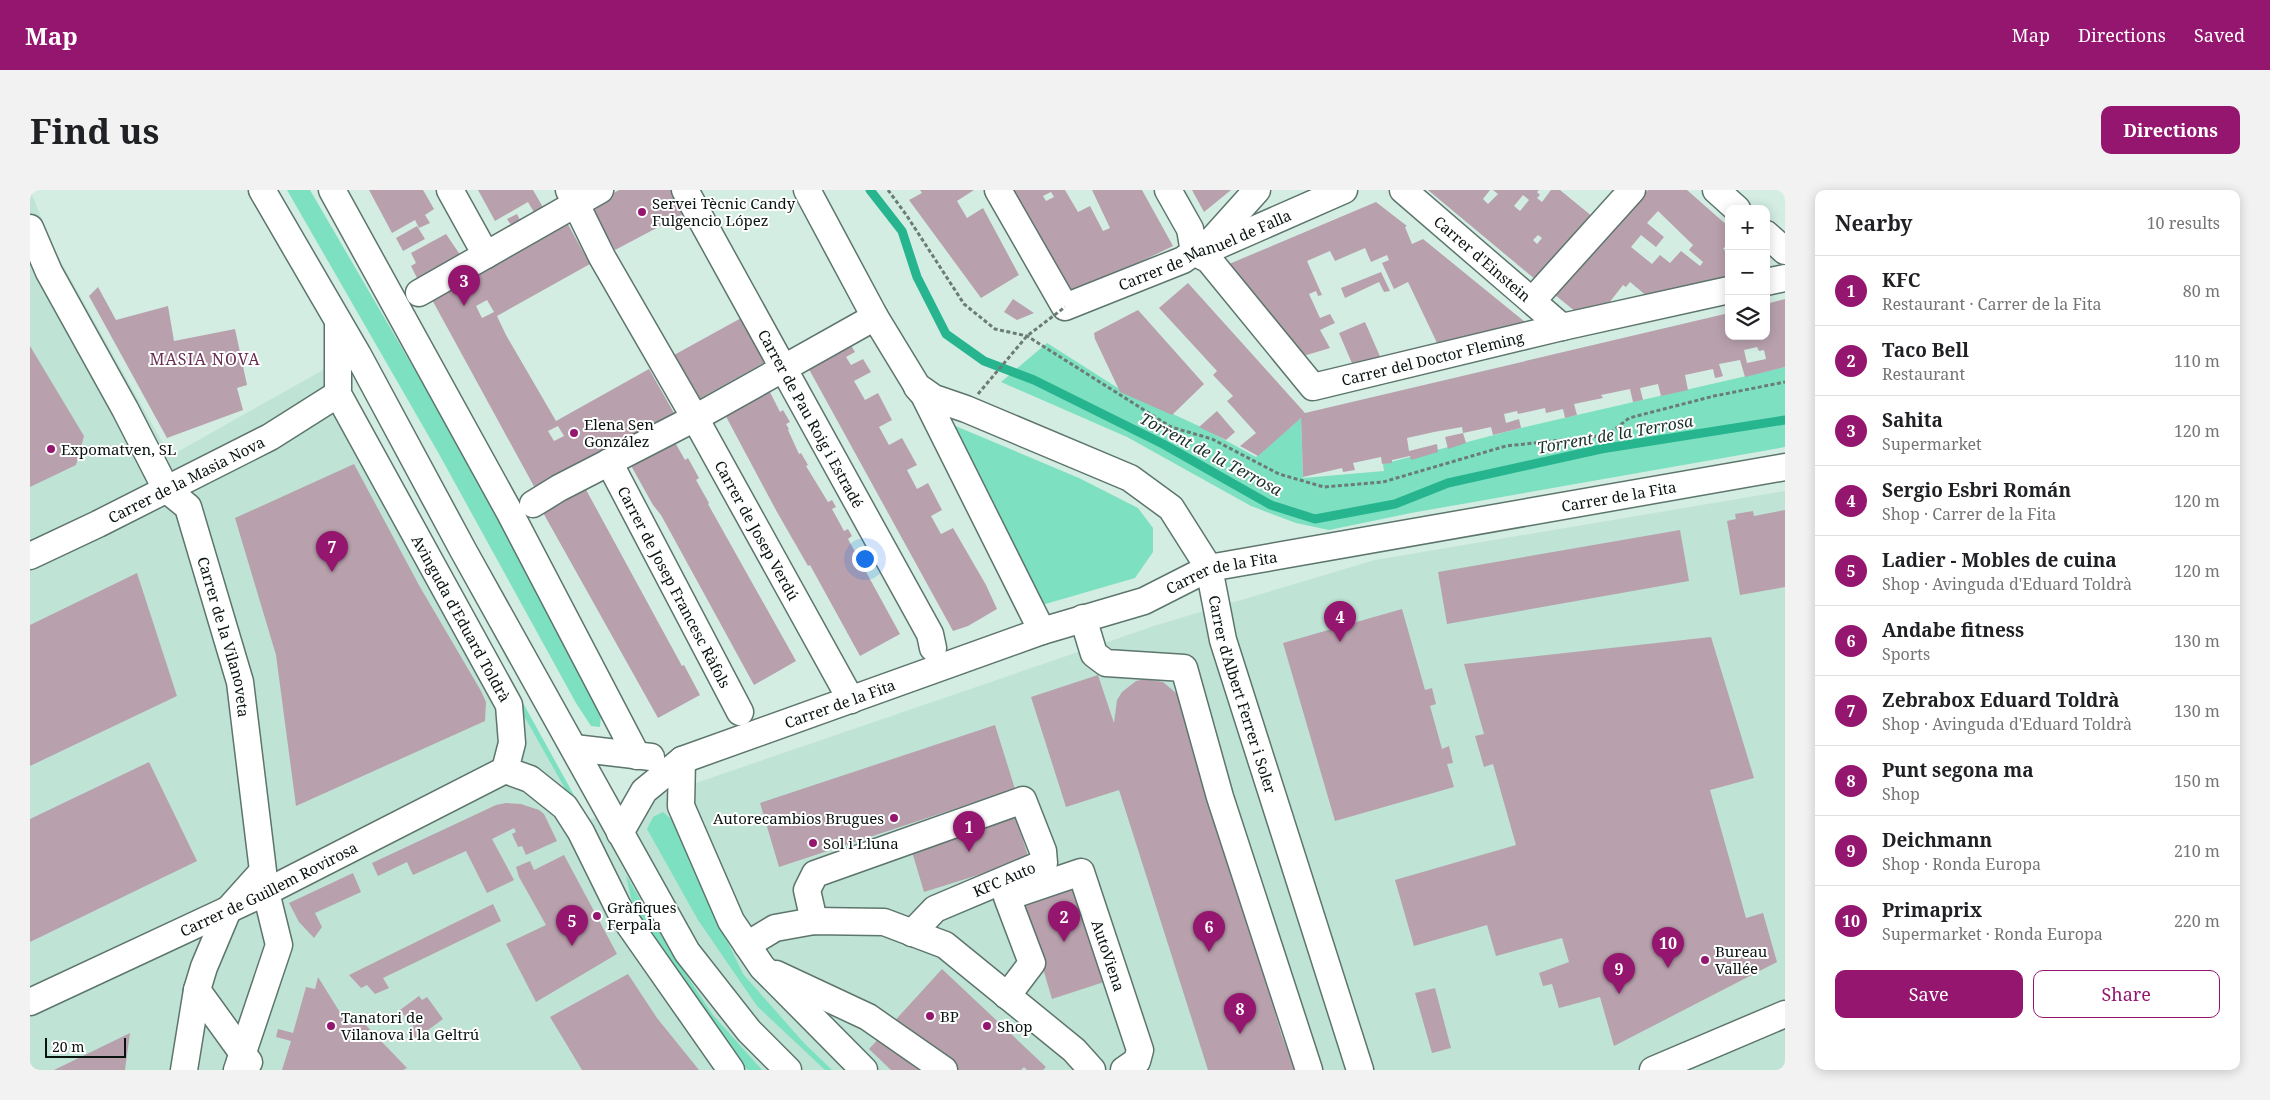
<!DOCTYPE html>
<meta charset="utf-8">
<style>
:root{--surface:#fff;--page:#f2f2f2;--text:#202124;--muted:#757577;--line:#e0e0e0;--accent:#95166f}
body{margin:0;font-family:"Noto Serif",serif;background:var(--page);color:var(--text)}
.controls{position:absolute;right:15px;top:15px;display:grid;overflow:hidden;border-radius:10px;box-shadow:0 2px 12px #0003}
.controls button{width:45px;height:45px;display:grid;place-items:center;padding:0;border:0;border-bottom:1px solid var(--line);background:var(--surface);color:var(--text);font:25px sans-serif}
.scale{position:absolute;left:15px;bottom:12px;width:81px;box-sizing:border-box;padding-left:5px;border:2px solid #09130f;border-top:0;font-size:14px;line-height:18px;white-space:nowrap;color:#09130f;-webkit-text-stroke:4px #fff;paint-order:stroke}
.you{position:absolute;left:834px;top:368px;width:18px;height:18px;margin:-12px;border:4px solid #fff;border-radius:50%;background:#1a73e8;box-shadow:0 0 0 8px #1a73e833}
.badge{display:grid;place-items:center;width:32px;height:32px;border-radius:50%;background:var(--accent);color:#fff;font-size:16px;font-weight:700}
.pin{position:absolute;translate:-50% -41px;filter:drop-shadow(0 1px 2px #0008)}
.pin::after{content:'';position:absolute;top:26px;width:18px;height:15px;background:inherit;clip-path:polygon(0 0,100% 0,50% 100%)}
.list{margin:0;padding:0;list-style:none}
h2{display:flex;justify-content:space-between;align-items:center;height:65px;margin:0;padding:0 20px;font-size:21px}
h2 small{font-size:16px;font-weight:400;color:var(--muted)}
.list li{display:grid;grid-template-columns:32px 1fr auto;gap:15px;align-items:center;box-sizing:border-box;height:70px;padding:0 20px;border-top:1px solid var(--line)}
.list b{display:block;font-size:19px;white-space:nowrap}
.list p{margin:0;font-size:16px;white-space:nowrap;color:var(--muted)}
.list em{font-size:16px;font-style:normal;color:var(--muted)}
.actions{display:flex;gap:10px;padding:15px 20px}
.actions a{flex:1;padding:11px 0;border:1px solid var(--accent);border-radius:10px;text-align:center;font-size:18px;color:var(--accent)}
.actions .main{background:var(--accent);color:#fff}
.icon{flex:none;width:28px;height:28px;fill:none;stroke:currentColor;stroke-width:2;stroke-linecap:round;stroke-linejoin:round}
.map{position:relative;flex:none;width:1755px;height:880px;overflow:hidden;border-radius:10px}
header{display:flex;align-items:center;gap:30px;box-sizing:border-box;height:70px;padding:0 25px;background:var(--accent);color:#fff}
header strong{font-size:24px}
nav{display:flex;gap:28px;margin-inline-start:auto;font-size:18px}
.intro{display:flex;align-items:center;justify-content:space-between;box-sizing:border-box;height:120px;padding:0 30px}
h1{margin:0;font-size:35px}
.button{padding:12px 22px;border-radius:10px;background:var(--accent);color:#fff;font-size:18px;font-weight:700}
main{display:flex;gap:30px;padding:0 30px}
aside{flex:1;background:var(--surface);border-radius:10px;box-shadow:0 2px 12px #0003}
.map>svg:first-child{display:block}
.built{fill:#bfe3d5}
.green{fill:#7de0c0}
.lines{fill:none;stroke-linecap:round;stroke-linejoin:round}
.stream{stroke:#27b590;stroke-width:9}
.building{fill:#b8a1ad;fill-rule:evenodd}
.minor-casing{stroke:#5d756c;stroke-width:29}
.path{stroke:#6b7c75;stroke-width:3;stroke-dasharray:4 2.5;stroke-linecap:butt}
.minor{stroke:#fff;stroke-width:26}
.path-bridge{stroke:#6b7c75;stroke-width:3;stroke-dasharray:4 2.5;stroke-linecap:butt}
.poi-dot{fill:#95166f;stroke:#fff;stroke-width:2}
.labels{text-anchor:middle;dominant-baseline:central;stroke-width:4;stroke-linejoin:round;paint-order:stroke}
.poi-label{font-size:15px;fill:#09130f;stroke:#fff;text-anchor:start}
.street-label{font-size:15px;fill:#09130f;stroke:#fff}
.neighbourhood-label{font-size:16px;letter-spacing:1px;fill:#692c53;stroke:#fff}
.water-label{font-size:16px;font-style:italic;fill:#1b312a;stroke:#fff}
</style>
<header>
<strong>Map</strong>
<nav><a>Map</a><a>Directions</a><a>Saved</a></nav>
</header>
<div class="intro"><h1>Find us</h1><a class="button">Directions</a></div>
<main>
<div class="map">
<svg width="1755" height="880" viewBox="0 0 1755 880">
<rect width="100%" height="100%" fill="#d3ede3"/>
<path class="built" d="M0,0L25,61L140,266L293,180L305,175L558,630L1127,435L1345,370L1755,301V880H0Z"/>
<path class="green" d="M257,0H280L461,311L571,526L570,537L561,536L546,513L409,264Z
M1017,153L1091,200L1171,237L1226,267L1271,228L1273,288L1354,281L1353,274L1491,238L1755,177V257L1381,323L1299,340L1266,333L1221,316L1097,247L971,192Z
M923,235L1049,288L1108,318L1123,338V362L1105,388L1012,415Z
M363,278L557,629L537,602L480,501Z
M633,622L643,631L662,677L713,784L774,853L802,880H795L727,816L668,730L617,639L623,627Z
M596,685L639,759L683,825L732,880H718L711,873L606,732Z"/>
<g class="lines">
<path class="stream" d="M840,0L872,41L887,87L916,144L954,171L1004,190L1133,254L1241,315L1285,329L1365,314L1418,293L1571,259L1755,230"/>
</g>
<path class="building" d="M339,0H393L404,19L395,25L400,33L389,38L385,30L362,43Z
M448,0H503L514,19L505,24L498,12L465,31Z
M589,0H641L655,23L585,60L561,16Z
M890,0H944L927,11L937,28L953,18L989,85L951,108L879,10L892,3Z
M983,0H1035L1048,22L1060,16L1073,41L1080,38L1062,0H1112L1143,56L1042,105ZM1021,2L1024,7L1016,11L1013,6Z
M1162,0H1201L1174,22Z
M1398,0H1460L1453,9L1458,14L1468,4L1463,0H1509L1507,2L1510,5L1507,8L1512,12L1521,0H1530L1563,27L1506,90ZM1493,5L1499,10L1490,21L1484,16ZM1508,45L1512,48L1507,54L1503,50Z
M1618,0H1657L1699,37V52L1693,59L1699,63V89L1618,107L1600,92L1596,97L1593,95L1579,113L1581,115L1546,122L1525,105ZM1628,21L1663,55L1659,60L1673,72L1670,76L1651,61L1640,73L1630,65L1622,74L1601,57L1611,45L1626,57L1634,47L1617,33Z
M1346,12L1377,36L1375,37L1382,54L1393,49L1495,132L1493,138L1409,157L1378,92L1364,99L1352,73L1359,70L1357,65L1341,72L1335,58L1305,71L1300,61L1277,71L1292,105L1288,106L1286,101L1279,104L1290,128L1300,124L1305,133L1290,140L1300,158L1270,167L1192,77Z
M487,24L490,30L481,35L477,29Z
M535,29L560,74L467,126L476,145L526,231L619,179L644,223L506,300L400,106ZM457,110L464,122L452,128L446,116ZM528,236L534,246L524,251L518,241Z
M387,36L395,49L373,61L366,48Z
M416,44L431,66L388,90L381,76L386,73L381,63Z
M1351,82L1360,101L1354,102L1349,92L1315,108L1311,98Z
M1158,93L1275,223L1699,123V146H1736V114L1755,109V177L1715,187L1710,170L1689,174L1693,186L1690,187L1685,188L1683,179L1655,185L1658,200L1631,206L1628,194L1610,198L1613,210L1603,212L1600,199L1571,205L1573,208L1544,214L1547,225L1535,228L1533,219L1516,223L1515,218L1488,224L1487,221L1474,224L1476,233L1489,229L1491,238L1463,245L1461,237L1433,243L1432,237L1404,242L1377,248L1379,261L1407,254L1408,262L1381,270L1380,266L1362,270V273L1352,274L1351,267L1323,273L1325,280L1313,282L1312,278L1273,287L1271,228L1228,266L1210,256L1226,243L1197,211L1203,206L1183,185L1187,181L1129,118ZM1727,157L1729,161L1734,160L1736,169L1717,173L1714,160Z
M68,97L86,130L138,116L144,151L205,139L217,195L207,198L213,220L137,248L59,106Z
M983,109L1004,123L987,130L974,122Z
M1108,120L1174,194L1142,225L1090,202L1065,149L1064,143Z
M713,127L737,171L669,209L644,165Z
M1335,132L1352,171L1324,178L1309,143Z
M817,149L825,162L816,167L821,175L833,169L841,182L824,191L835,210L848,203L862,230L849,237L859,255L872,248L887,275L877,280L887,299L898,293L912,320L901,326L911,344L923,338L956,395L967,419L938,436L923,441L775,172Z
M0,156L54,246L46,275L0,297Z
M736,194L750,222L753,220L760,232L756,234L759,239L758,240L769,264L771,263L778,275L776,276L798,312L802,310L806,317L802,319L814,341L818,339L822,346L818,349L870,444L830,466L780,375L778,376L747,322L692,219Z
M1187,221L1205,242L1196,250L1169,237Z
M1433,243L1436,253L1418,259L1415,247Z
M642,247L655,270L658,268L669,288L666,290L679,313L678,314L683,323L766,471L724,495L631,325L623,315L599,272Z
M324,274L390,397L451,501L456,512L455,531L266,616L246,465L205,328Z
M554,296L652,476L654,475L670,505L628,528L511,319Z
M1755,320V397L1710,405L1697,331L1706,329L1705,324L1723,321L1724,326Z
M1650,340L1659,391L1417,434L1408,382Z
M107,383L147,506L0,576V435Z
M1372,419L1395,500L1402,498L1406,514L1400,516L1412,559L1419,556L1423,573L1417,574L1424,597L1305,631L1253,453Z
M1681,447L1724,588L1680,600L1716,728L1733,723L1747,772L1584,856L1570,807L1529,818L1522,794L1513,796L1509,783L1539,772L1532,748L1466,766L1457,735L1384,756L1365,690L1486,655L1463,574L1454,577L1445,546L1454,544L1434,474Z
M1068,485L1084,533L1087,510L1092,502L1106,491L1115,489L1133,492L1146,503L1151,511L1172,575L1167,577L1223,749L1252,846L1261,869L1266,867L1270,880H1178L1089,600L1036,617L1001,507Z
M965,535L985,599L749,677L730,613Z
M119,572L167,671L0,752V629Z
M476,613L491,614L509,620L514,624L527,651L496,665L492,656L488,657L482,644L486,642L484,638L462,649L484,690L457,703L436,661L383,685L377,672L348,686L342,673L466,615Z
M984,622L999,669L894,702L880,655Z
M534,665L587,764L506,812L476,754L516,735L489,687L486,677L500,671L504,680Z
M323,683L331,702L285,723L292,737L284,748L269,732L259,713Z
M1046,694L1074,792L1022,809L993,711Z
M463,714L471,731L353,788L359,798L345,804L337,795L331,798L319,785Z
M912,779L1016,877L1013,880H997L994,877L991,880H861L839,859Z
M598,784L627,828L669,880H552L520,827Z
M288,787L316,832L327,826L377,878L373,880H252L261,851L246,847L248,839L263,843L276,797L285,799Z
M1405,798L1421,858L1402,863L1385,803Z
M389,806L392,810L397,807L413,829L386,849L380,841L384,837L370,820Z
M100,843L95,880H24Z"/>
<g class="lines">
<g class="minor-casing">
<g id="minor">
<path d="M232,0L328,165L433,360L657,762L719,841L758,880"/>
<path d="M302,0L480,323L607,566"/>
<path d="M420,0L456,65"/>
<path id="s1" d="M539,0L572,67L665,228L821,510"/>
<path id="s2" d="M655,0L900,444L903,458"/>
<path id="s3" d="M777,0L845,127L887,196L904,208L936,219L1100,288L1141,318L1179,378L1193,450L1330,880"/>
<path id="s4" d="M968,0L1035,117L1153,70L1164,62L1189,55L1314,0"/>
<path d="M1138,0L1160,39L1164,62"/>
<path id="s5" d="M1373,0L1532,137"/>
<path d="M1686,0L1707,19"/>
<path id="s6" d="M0,38L19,82L95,219L136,299L158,317L210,492L233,681L198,720L174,777L167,800L154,880"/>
<path d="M1736,44L1755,61"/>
<path d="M1175,54L1183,49L1227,0"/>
<path id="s7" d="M1164,62L1179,70L1283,197L1532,137L1699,100"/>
<path d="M1736,92L1755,88"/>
<path d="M389,103L570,0"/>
<path d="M1502,111L1602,0"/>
<path id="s8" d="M308,132V204L479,515L482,553L475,580L500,589L535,617L551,642L591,723L701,880"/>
<path d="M887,197L894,205L1012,441"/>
<path id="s9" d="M579,272L710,522"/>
<path d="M503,314L529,298L665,228L845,127"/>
<path id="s10" d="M0,366L68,334L240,247L308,204"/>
<path d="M1053,428L1064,464L1076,473L1154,478L1190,607L1279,880"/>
<path d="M544,558L621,567"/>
<path d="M652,570L651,616L701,731L732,777L834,880"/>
<path id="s11" d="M590,643L614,601L652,570L1012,441L1114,411L1179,378L1755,277"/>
<path d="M784,731L777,700L785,684L993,610L1013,661L1014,673L905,719L882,743"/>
<path d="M717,755L745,738L784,731L854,732L915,755L1044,860L1062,880"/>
<path d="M746,784L838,827L914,880"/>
<path d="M167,800L219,872"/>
<path id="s12" d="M977,806L1002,773L977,707L1051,682L1110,860L1107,871L1094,880"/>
<path id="s13" d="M0,812L236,702L475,580"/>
<path d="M207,880L249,755L236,702"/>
<path d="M1623,880L1755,824"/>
</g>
</g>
<path class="path" d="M858,0L877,26L934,114L965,139L997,146L1141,237L1182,249L1249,284L1294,297L1353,292L1476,256L1578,245L1599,228L1684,206L1755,192"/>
<use href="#minor" class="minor"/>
<path class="path-bridge" d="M948,204L997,146L1035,117"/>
</g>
<g class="poi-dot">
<circle cx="612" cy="22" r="5"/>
<circle cx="544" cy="243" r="5"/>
<circle cx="21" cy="259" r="5"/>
<circle cx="864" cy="628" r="5"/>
<circle cx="783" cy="653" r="5"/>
<circle cx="567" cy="726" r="5"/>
<circle cx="1675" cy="770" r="5"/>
<circle cx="900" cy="826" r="5"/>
<circle cx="301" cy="836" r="5"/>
<circle cx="957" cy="836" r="5"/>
</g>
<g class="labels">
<g class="poi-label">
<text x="622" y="13">Servei Tècnic Candy<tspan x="622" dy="17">Fulgencio López</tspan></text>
<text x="554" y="234">Elena Sen<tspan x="554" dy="17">González</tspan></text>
<text x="31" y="259">Expomatven, SL</text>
<text x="854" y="628" text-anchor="end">Autorecambios Brugues</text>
<text x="793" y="653">Sol i Lluna</text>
<text x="577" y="717">Gràfiques<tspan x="577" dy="17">Ferpala</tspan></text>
<text x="1685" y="761">Bureau<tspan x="1685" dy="17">Vallée</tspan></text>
<text x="910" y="826">BP</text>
<text x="311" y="827">Tanatori de<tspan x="311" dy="17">Vilanova i la Geltrú</tspan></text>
<text x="967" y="836">Shop</text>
</g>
<g class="street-label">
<text stroke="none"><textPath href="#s4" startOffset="286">Carrer de Manuel de Falla</textPath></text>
<text stroke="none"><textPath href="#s5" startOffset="105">Carrer d'Einstein</textPath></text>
<text stroke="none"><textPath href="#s7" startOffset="304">Carrer del Doctor Fleming</textPath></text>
<text stroke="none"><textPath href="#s2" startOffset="261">Carrer de Pau Roig i Estradé</textPath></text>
<text stroke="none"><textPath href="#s10" startOffset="174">Carrer de la Masia Nova</textPath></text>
<text stroke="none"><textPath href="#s11" startOffset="1075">Carrer de la Fita</textPath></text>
<text stroke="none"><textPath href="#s1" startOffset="389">Carrer de Josep Verdú</textPath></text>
<text stroke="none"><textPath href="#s11" startOffset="670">Carrer de la Fita</textPath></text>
<text stroke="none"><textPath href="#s9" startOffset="141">Carrer de Josep Francesc Ràfols</textPath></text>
<text stroke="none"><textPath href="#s8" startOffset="328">Avinguda d'Eduard Toldrà</textPath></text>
<text stroke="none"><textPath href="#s6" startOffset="458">Carrer de la Vilanoveta</textPath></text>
<text stroke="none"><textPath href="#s3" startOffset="710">Carrer d'Albert Ferrer i Soler</textPath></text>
<text stroke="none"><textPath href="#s11" startOffset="265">Carrer de la Fita</textPath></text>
<text transform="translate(974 689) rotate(-23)">KFC Auto</text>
<text stroke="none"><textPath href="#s13" startOffset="264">Carrer de Guillem Rovirosa</textPath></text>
<text stroke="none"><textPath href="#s12" startOffset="278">AutoViena</textPath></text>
</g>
<g class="neighbourhood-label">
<text x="175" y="169">MASIA NOVA</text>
</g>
<g class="water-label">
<text transform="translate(1585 244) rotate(-10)">Torrent de la Terrosa</text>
<text transform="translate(1181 264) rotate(28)">Torrent de la Terrosa</text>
</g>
</g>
</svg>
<div class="controls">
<button>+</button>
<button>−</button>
<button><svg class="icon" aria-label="layers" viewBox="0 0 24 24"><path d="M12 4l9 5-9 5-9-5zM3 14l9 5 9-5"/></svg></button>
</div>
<div class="scale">20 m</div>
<div class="you"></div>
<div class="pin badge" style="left:939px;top:662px">1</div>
<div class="pin badge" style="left:1034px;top:752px">2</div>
<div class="pin badge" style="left:434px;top:116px">3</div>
<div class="pin badge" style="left:1310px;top:452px">4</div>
<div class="pin badge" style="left:542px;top:756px">5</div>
<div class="pin badge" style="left:1179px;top:762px">6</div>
<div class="pin badge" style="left:302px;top:382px">7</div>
<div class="pin badge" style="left:1210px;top:844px">8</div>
<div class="pin badge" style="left:1589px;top:804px">9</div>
<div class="pin badge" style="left:1638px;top:778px">10</div>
</div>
<aside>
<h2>Nearby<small>10 results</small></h2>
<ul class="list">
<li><span class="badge">1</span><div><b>KFC</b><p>Restaurant · Carrer de la Fita</p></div><em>80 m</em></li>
<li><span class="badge">2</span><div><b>Taco Bell</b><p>Restaurant</p></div><em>110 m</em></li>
<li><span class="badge">3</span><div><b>Sahita</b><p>Supermarket</p></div><em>120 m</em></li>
<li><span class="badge">4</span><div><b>Sergio Esbri Román</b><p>Shop · Carrer de la Fita</p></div><em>120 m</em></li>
<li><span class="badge">5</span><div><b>Ladier - Mobles de cuina</b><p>Shop · Avinguda d'Eduard Toldrà</p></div><em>120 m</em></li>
<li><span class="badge">6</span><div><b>Andabe fitness</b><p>Sports</p></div><em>130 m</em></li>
<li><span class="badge">7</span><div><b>Zebrabox Eduard Toldrà</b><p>Shop · Avinguda d'Eduard Toldrà</p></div><em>130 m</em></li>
<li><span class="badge">8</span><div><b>Punt segona ma</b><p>Shop</p></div><em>150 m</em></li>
<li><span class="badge">9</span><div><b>Deichmann</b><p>Shop · Ronda Europa</p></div><em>210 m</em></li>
<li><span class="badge">10</span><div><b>Primaprix</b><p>Supermarket · Ronda Europa</p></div><em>220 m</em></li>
</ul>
<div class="actions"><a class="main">Save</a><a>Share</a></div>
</aside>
</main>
